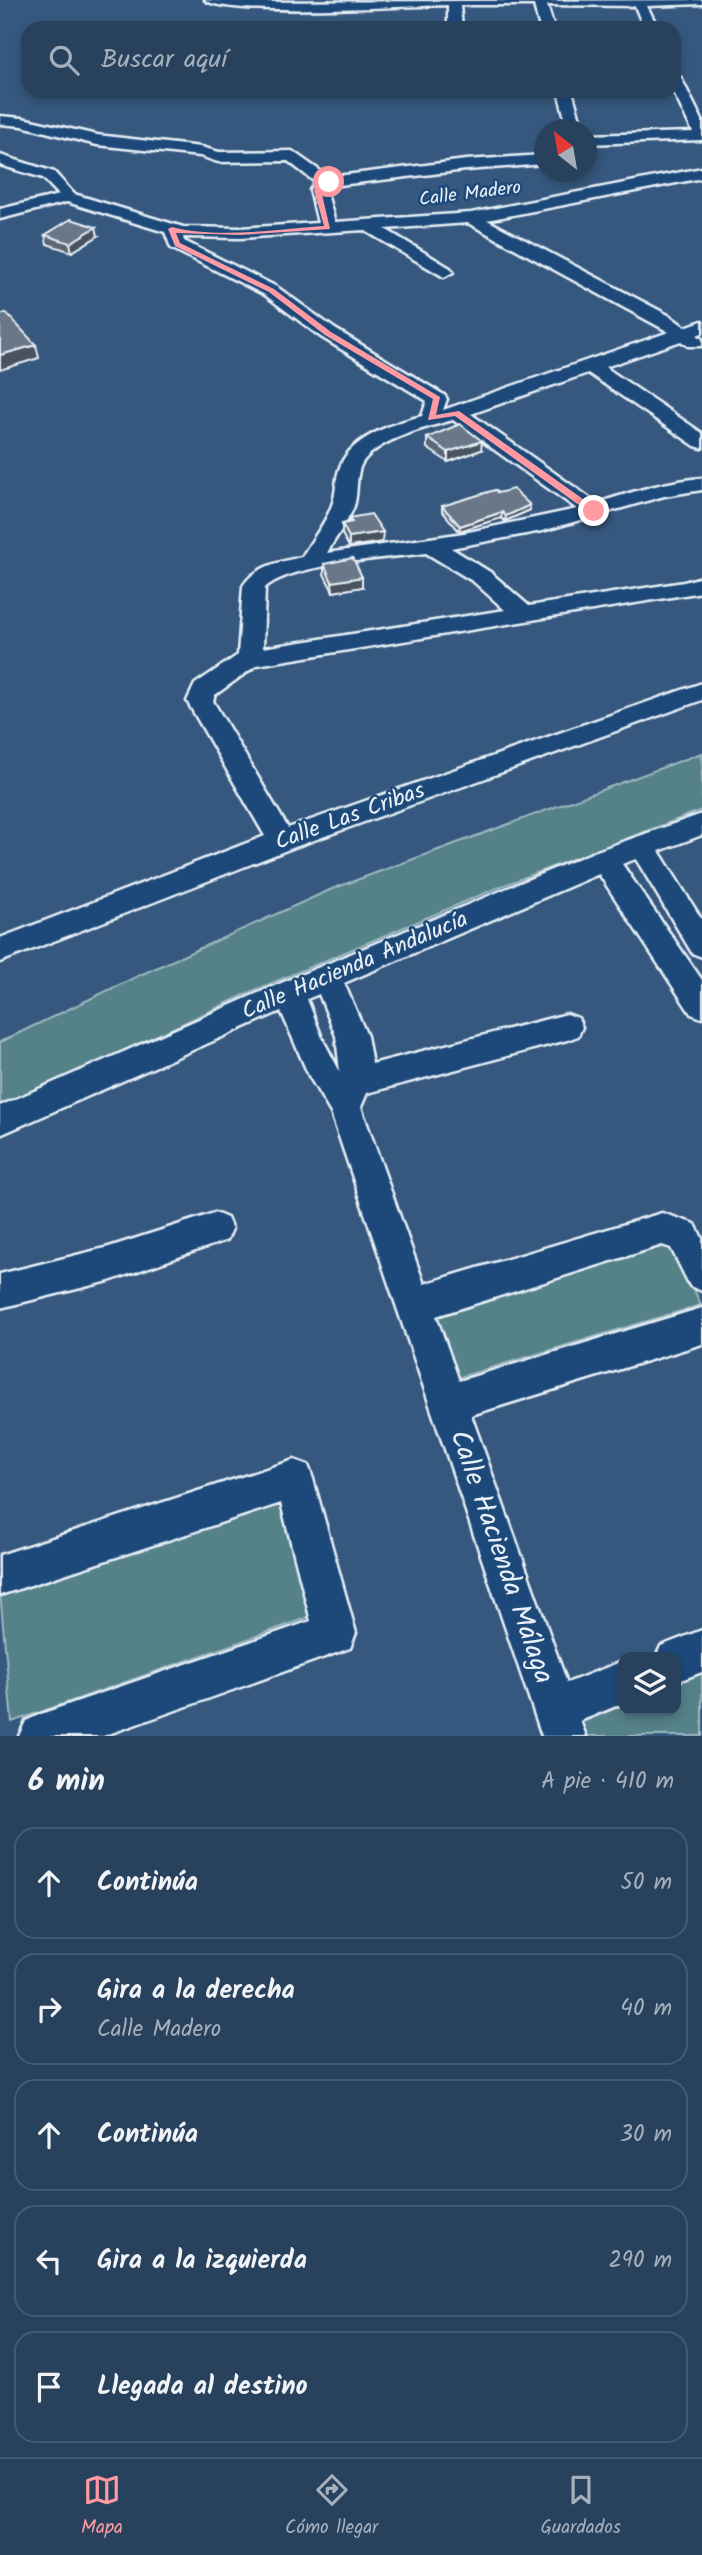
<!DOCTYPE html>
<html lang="es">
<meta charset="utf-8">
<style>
:root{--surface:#28425e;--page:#344d67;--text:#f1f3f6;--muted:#a5b0bc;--line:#445b73;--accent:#ff9aa2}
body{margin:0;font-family:Kalam,sans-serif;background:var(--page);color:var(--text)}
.controls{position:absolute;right:21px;bottom:21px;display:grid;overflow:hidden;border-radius:14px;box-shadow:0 4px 10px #0003}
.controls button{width:63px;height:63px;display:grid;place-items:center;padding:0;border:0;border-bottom:2px solid var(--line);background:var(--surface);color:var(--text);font:35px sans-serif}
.compass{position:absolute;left:534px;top:119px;width:63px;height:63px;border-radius:50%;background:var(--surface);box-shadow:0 4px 10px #0003;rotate:329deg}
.stop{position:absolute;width:21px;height:21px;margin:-16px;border:5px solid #ff9aa2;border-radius:50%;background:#fff}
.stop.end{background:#ff9aa2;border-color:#fff;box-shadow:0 2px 7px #0008}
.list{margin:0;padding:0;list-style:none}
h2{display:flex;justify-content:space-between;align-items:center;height:91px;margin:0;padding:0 28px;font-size:30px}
h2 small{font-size:23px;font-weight:400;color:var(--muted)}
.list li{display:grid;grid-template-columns:46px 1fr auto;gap:21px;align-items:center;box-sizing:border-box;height:112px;margin:0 14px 14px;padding:0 14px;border:2px solid var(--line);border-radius:21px}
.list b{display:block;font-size:26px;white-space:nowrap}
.list p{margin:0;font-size:23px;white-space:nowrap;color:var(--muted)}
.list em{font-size:23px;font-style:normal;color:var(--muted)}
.icon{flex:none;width:38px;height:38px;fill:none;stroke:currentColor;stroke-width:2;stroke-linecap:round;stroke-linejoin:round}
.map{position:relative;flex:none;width:702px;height:1736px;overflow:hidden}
.search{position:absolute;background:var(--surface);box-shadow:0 4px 10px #0003;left:21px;right:21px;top:21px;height:77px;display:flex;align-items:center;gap:18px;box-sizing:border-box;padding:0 24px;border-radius:21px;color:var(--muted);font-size:26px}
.sheet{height:721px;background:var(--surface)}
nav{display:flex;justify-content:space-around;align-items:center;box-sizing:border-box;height:98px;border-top:2px solid var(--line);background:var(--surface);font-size:19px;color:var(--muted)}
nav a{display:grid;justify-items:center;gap:4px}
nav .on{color:var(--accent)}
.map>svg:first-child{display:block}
.green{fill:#558189;stroke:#9eb9c0;stroke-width:2}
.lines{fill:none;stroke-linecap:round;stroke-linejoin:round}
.minor-casing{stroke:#e8f1f8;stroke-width:5}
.minor{fill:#1f4a7a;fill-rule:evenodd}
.wall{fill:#5b6675;stroke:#e8f1f8;stroke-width:2}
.shaded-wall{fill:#4a535f;stroke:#e8f1f8;stroke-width:2}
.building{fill:#6a7788;stroke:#e8f1f8;stroke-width:2}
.route{fill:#ff9aa2}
.labels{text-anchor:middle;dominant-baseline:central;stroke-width:5;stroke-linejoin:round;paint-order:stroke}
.far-street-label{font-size:19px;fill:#e8f1f8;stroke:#1f4a7a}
.street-label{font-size:23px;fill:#e8f1f8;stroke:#1f4a7a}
.near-street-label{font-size:28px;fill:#e8f1f8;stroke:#1f4a7a}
</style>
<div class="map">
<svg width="702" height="1736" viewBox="0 0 702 1736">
<rect width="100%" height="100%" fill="#36587e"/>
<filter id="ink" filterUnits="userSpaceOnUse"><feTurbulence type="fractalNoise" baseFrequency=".0143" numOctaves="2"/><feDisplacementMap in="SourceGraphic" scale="14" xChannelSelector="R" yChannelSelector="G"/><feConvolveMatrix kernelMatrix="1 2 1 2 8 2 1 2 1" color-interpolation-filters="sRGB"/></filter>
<g filter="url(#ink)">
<path class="green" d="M702,753V810L502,886L253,991L0,1108V1042L138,976L332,889Z
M672,1241L701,1305L450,1380L430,1314Z
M282,1498L316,1615L12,1722L0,1593Z
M702,1673V1736H578L573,1726L623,1705V1710H676V1683Z"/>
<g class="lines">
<g class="minor-casing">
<path id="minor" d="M205,0L254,2L702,0V4L647,6L658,28H644L635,6L547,5L554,28H540L534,5H460L462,28H448V5C409,6 226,17 205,0Z
M674,74L681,78L702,120V140L586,144V135L693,132L673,91Z
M558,91H572L583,130H568Z
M0,116L22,118L97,135L201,147L219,152L292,151L329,177L466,160L544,155V164L466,170L331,186L326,190L335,222L471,213L702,168V178L487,220L670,316L685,327L702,321V333L697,335L702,339V346H688L681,341L605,367L702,433V448L695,446L588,373L471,414L597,503C632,492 666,481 702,478V490L664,496L542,531L451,548L490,572L529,606L684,582L702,577V592L257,665L215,695L213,701L288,828L702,683V700L292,848L0,962V938L265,836L187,701L195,684L238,655L243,586C255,566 280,562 302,557C311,541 326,523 332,505C337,493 335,479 340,467C350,438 394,423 422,416L427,401L321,337L265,295L171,248L165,232L67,202L0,219V209L59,195L43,178L0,165V155L54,172L74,194L183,227L240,228L318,223L310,190L315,182L288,161L218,162L200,156L97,145L22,126L0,124ZM468,223L669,332L443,410L447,399L444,395L335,329L277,287L184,241L183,237L240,238L364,230L444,277L453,272L450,268L385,229ZM453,420L577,509L464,533L327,553C335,538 348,522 354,506C359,492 354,471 365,459C383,438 427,427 453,420ZM426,553L474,582L505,610L263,648L265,588C289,564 389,558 426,553Z
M702,814V835L659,851L702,920V957L692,953L636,859L622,864L702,980V1018L691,1014L599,874L344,983L367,1036L372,1064L567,1014L578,1018L582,1027L578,1036L567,1040L367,1093L361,1107L424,1284L662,1213L695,1224L702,1238V1291L690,1286L671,1248L662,1245L436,1316L459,1381L702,1308V1344L471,1415L567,1683L623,1661V1703L580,1721L586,1736H542L331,1113L309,1076L281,1011L0,1135V1106L279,984L594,852ZM319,994L336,1036L340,1072L322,1038L307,999Z
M215,1213L227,1218L232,1229L227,1240L109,1281L0,1308V1274L109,1247Z
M294,1460L308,1465L313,1479L356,1633L350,1648L103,1736H19L26,1721L41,1714L311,1621L281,1503L0,1595V1555Z
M702,1630V1672L676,1682V1657H656L661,1646Z"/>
</g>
<use href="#minor" class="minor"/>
</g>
<path class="wall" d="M45,235L98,236L72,252L47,244Z
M427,438L481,450L448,462L427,448Z
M498,493L530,505V510L505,521L501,518L459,531L442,511V506Z
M349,518L382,542L349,547L342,534V524L349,523Z
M324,564L362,587L333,592L324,574Z"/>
<path class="shaded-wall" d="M96,227L98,236L72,252L70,243Z
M36,345L39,358L0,370V355Z
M482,441L481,450L448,462V452Z
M530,505V510L505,521L506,516Z
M502,512L501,518L459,531L460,526Z
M383,532L382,542L349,547V537Z
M362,577V587L333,592L332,582Z"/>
<path class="building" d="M71,219L96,227L70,243L45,235Z
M6,313L36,345L0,355V315Z
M460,424L482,441L448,452L427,438Z
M513,489L530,505L506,516L502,512L460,526L442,506L495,490L498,493Z
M371,514L383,532L349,537L342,524L352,522L349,518Z
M353,558L362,577L332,582L324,564Z"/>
</g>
<path class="route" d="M327,181L332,182L321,190L330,229L240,235L176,233L180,243L274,289L331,332L440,397L436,415L459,411L597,509V513H590L455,416L428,420L433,399L325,335L269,292L175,246L168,229L172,227C217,239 278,229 324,226L314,190Z"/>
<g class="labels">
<g class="far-street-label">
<text transform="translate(470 194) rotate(-7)">Calle Madero</text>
</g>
<g class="street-label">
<text transform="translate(350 817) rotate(-20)">Calle Las Cribas</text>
<text transform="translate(355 966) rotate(-23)">Calle Hacienda Andalucía</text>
</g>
<g class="near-street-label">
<text transform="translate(501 1557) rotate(71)">Calle Hacienda Málaga</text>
</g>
</g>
</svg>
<div class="controls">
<button><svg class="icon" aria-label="layers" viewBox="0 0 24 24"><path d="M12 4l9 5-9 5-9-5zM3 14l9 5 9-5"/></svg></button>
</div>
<svg class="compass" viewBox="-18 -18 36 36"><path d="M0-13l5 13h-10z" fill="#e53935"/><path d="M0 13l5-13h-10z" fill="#a5b0bc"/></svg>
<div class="stop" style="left:329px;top:182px"></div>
<div class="stop end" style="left:594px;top:511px"></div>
<div class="search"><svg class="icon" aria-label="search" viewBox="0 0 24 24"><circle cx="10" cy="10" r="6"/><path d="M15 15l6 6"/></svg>Buscar aquí</div>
</div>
<section class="sheet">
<h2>6 min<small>A pie · 410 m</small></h2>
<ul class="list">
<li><svg class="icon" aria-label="ahead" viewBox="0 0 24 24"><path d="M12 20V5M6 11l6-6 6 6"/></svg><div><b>Continúa</b></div><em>50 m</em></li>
<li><svg class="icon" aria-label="right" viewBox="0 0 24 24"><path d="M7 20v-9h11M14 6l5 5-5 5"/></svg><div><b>Gira a la derecha</b><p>Calle Madero</p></div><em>40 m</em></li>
<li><svg class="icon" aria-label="ahead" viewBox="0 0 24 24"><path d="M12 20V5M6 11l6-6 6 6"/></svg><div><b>Continúa</b></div><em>30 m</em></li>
<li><svg class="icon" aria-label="left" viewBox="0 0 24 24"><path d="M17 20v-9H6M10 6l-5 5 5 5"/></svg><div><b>Gira a la izquierda</b></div><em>290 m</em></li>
<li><svg class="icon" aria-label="arrive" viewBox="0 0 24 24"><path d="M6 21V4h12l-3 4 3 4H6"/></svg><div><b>Llegada al destino</b></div></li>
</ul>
</section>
<nav>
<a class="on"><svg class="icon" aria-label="map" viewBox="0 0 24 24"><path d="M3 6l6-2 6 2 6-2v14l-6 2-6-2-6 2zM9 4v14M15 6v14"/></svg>Mapa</a>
<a><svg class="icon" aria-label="directions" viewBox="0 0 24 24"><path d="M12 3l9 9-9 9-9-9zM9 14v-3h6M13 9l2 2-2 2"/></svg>Cómo llegar</a>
<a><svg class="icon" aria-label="saved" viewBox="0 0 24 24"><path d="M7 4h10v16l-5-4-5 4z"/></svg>Guardados</a>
</nav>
